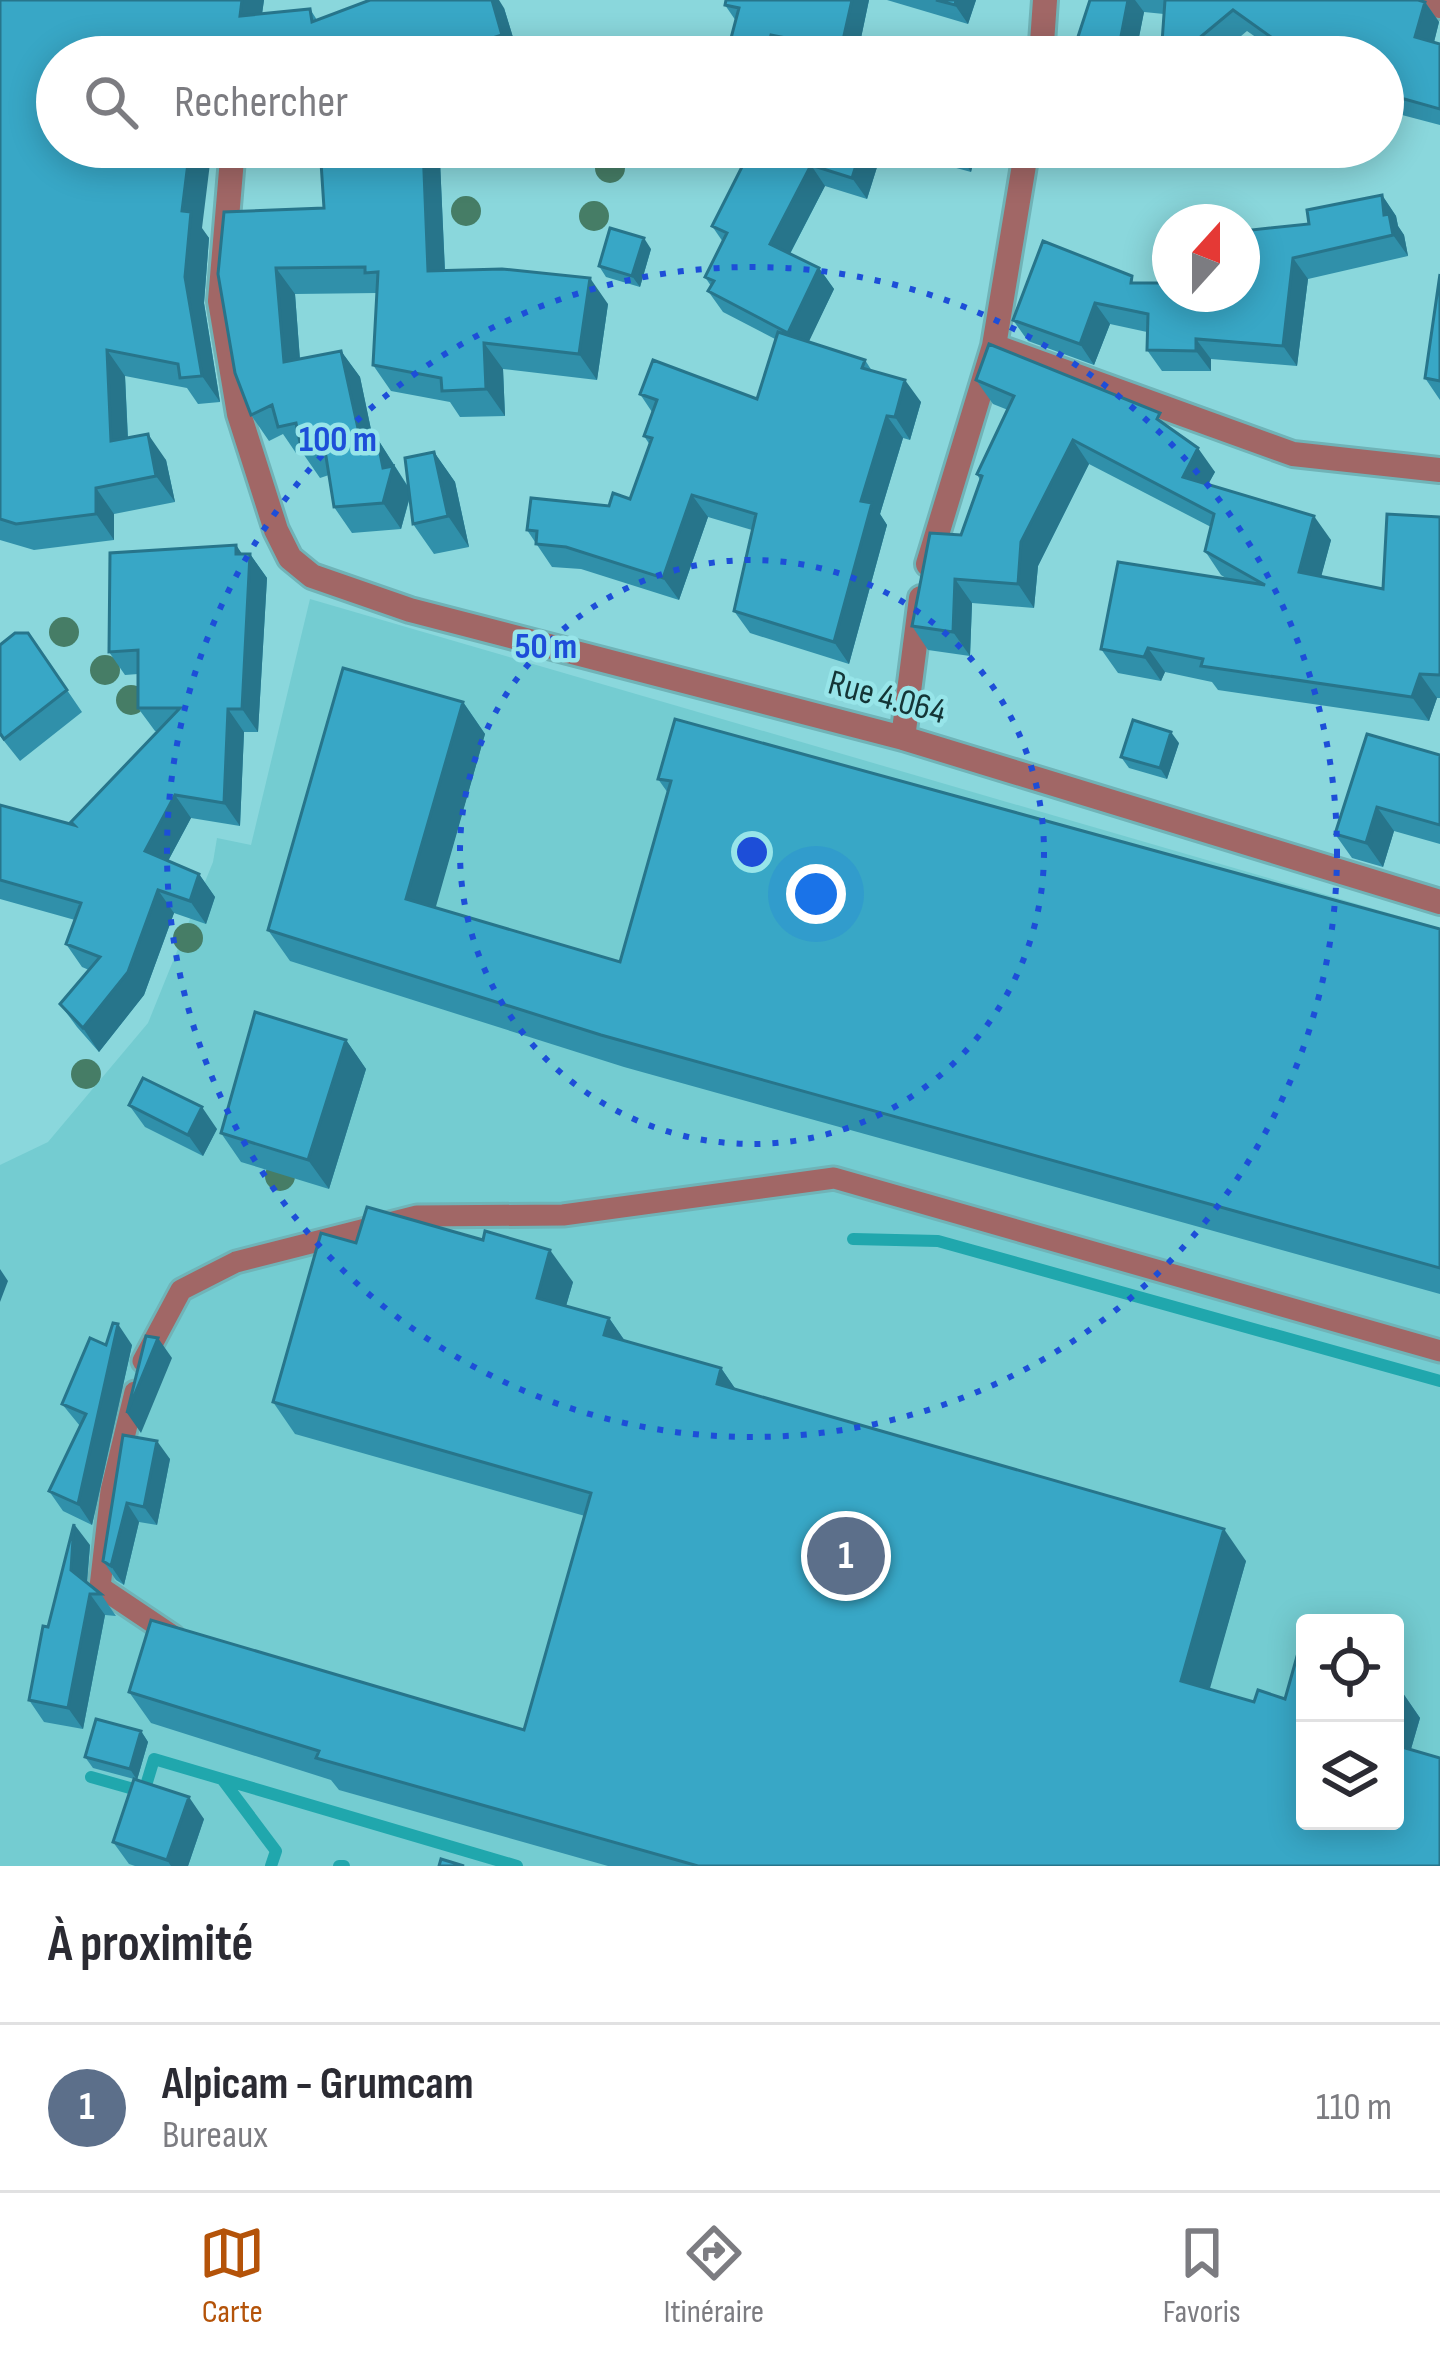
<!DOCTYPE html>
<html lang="fr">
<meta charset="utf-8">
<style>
:root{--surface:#fff;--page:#f7f7f7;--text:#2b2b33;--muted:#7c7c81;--line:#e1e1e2;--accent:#b45309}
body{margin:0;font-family:"Sofia Sans Condensed",sans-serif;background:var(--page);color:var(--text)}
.controls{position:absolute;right:36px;bottom:36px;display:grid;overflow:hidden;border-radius:12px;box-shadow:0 6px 30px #0003}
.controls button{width:108px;height:108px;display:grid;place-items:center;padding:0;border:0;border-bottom:3px solid var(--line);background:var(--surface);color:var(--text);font:60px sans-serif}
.compass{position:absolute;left:1152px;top:204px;width:108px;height:108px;border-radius:50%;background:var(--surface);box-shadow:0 6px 30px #0003;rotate:21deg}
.you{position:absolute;left:816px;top:894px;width:42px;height:42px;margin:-30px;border:9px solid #fff;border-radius:50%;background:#1a73e8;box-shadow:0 0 0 18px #1a73e833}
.badge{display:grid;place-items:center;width:78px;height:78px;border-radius:50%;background:var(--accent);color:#fff;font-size:39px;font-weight:700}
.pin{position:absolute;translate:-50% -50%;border:6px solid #fff;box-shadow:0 3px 12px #0006}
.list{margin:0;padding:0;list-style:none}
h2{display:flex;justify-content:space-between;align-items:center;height:156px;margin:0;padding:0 48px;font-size:51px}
h2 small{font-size:39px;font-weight:400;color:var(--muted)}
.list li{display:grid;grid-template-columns:78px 1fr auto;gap:36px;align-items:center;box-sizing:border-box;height:168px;padding:0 48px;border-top:3px solid var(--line)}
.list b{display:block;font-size:45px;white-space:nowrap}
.list p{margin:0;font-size:39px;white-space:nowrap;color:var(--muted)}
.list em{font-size:39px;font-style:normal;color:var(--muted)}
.icon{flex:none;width:66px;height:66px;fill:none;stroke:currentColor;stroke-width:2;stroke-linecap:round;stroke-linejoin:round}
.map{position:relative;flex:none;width:1440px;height:1866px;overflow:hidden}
.search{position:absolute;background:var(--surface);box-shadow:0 6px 30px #0003;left:36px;right:36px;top:36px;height:132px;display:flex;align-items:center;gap:30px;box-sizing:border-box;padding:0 42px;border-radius:66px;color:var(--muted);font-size:45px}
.sheet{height:324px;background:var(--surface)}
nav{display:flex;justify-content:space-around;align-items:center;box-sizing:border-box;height:168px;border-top:3px solid var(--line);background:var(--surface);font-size:33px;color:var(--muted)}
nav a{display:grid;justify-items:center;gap:6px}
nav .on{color:var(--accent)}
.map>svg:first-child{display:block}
.built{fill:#74ccd1;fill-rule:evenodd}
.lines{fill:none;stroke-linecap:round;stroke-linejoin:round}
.stream{stroke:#20a7ad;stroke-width:12}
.service-casing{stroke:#70b3b7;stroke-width:27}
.minor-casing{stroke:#70b3b7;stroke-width:30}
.service{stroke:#a16766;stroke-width:21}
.minor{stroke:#a16766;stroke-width:24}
.tree{fill:#467d66}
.wall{fill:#3090aa}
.shaded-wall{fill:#27758b}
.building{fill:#38a7c6;stroke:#27758b;stroke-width:3}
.ring{fill:none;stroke:#1d4ed8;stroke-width:6;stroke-dasharray:6 12}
.labels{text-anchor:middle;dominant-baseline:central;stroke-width:9;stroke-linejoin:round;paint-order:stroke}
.street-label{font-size:36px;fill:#143536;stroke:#97e5e9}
.centre{fill:#1d4ed8;stroke:#97e5e9;stroke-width:6}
.ring-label{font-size:36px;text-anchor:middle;font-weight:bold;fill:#1d4ed8;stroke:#97e5e9;stroke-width:9;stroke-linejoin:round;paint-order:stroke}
</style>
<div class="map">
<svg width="1440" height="1866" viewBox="0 0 1440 1866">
<rect width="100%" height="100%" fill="#8ad7dc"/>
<path class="built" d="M310,599L1440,928V1866H0V1165L48,1142L148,1023L213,862L217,838L251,845ZM1305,1623H1395V1821H1305Z"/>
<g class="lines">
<path class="stream" d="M853,1239L938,1241L1440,1381
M91,1777L144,1792L154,1759L517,1866
M222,1779L276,1851L271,1866
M339,1866H344"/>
<g class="service-casing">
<path id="service" d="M143,1361L181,1290L236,1262L417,1216L563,1215L834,1178L1440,1351
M135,1392L111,1491L100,1587L173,1636"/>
</g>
<g class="minor-casing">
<path id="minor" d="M1436,0L1440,6
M1041,57L1045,0
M233,147L220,301L239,414L276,530L290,558L312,576L410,610L903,738L1440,902
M994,346L1293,454L1440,470
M928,564L994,346L1027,147
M903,738L921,598"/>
</g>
<use href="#service" class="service"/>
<use href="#minor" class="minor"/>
</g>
<g class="tree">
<circle cx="610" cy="168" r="15"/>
<circle cx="466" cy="211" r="15"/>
<circle cx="594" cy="216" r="15"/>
<circle cx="64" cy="632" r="15"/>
<circle cx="105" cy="670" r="15"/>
<circle cx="131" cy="700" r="15"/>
<circle cx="188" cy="938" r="15"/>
<circle cx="86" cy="1074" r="15"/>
<circle cx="280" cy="1176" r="15"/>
</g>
<path class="wall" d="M0,0H264L262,14L310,9L317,20L504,8L519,57H57L209,238L204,303L220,402L198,404L187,388L125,376L128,437L166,460L175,502L114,514V540L34,550L0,540Z
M869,0L857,57H801L784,53L783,57H726L736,21L725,5Z
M887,0H976L968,24Z
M1090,0H1418L1425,2L1439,22L1434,42L1440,44V125L1383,110V57H1284L1247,31L1216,57H1161L1164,14L1144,12L1135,57H1063L1074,49Z
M256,147H430L440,161L445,270L608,304L597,380L503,369L505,416L460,417L450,402L391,391L373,365L377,293L295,294L300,359L341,351L360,377L373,439L377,438L409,488L434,452L455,482L469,547L434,554L413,524L410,497L401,529L352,533L334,507L329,475L320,478L302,452L296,453L283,434L269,441L251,415L218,274L324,208L321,164L289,159Z
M752,147H977L971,172L883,148L867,199L825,186L790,254L819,268L834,289L808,342L865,360L872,371L921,402L910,440L903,438L880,514L887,525L849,664L750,633L734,611L752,530L708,517L679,600L581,569L552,567L527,530L630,499L650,445L644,436L652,412L640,394L757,399L775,339L723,312L708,291L711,286L705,277L723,242L712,226Z
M1382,195L1396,216L1398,226L1404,235L1408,256L1308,279L1297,366L1211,359V371H1162L1147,350V332L1110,324L1094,365L1028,341L1013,320L1136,283L1242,294L1309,224Z
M651,249L640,287L606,277L599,266Z
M1440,274V400L1425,378Z
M976,380L1172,430L1215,472L1208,484L1331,540L1321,576L1383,589L1440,517V698H1437L1429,721L1218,690L1212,682L1165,672L1161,681L1118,673L1101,649L1229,580L1221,575L1205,551L1211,527L1089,464L1038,566L1034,608L972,603L970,656L928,650L912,626L961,535L980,480L977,474L1008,410L993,404Z
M236,545L242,554H250L267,578L258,732H244L240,826L191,818L168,861L199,874L215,897L206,924L174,913L144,995L99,1052L77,1027L60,1004L89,970L82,967L66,944L75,920L0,899V805L74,825L158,731H155L138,708V674L125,675L109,652Z
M28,633L82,712L20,761L0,736V645Z
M463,702L485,734L435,907L620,962L668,793L658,779L1440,929V1294L624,1067L290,961L268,930Z
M1179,743L1167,779L1129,768L1121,757Z
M1440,755V844L1394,831L1383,867L1352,858L1335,834Z
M346,1040L366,1069L329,1189L241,1162L221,1133Z
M129,1105L217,1129L203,1156L145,1127Z
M356,1243L573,1282L566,1306L609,1318L625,1341L721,1368L736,1390L1246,1561L1209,1689L1305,1821L1398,1686L1420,1718L1411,1749L1440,1866H608L339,1790L331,1780L151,1723L129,1692L524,1730L585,1516L295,1434L273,1402Z
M106,1345H132L92,1525L63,1511L49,1491L80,1426L62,1404Z
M123,1435L170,1459L157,1525L139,1522L124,1585L116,1580L103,1561Z
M90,1545L87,1583L101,1594L116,1616L105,1615L83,1729L44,1722L29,1700L48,1627Z
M141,1731L148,1742L137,1780L204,1819L188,1866H135L129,1864L113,1842L134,1779L93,1768L85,1757Z"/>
<path class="shaded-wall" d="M242,0H264L258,42L240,16Z
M492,0H499L504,8L519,57L502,35Z
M852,0H869L857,57H847L841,49Z
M956,0H976L968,24L955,5Z
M1128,0H1135L1144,12L1135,57H1117Z
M1425,2L1439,22L1430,58L1415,37Z
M771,35L784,53L783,57H765Z
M1198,39L1211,57H1197Z
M190,147H212L202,228L209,238L204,303L220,402L202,376L185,277L182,211Z
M412,147H430L440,161L446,297L428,271Z
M862,147L883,148L867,199L852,178Z
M958,147H977L971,172L957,151Z
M811,165L825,186L784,265L770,244Z
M1382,195L1396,216L1398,226L1404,235L1408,256L1393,235L1384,215Z
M644,238L651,249L640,287L632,276Z
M1293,258L1308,279L1297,366L1283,346Z
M276,268L295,294L302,388L284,362Z
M819,268L834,289L803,354L788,333Z
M590,278L608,304L597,380L579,354Z
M1095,303L1110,324L1094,365L1080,344Z
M1196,339L1211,359V371L1196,351Z
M484,343L503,369L505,416L486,389Z
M107,350L125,376L129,467L111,441Z
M341,351L360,377L379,468L361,442Z
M905,380L921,402L910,440L895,417Z
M887,416L903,438L880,514L887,525L849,664L834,642L861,501Z
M148,434L166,460L175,502L156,476Z
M377,438L411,492L401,529L383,503V468Z
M1073,440L1089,464L1038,566L1034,608L1018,584L1021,542Z
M1198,448L1215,472L1199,501L1183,477Z
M434,452L455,482L469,547L448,516Z
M96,488L114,514V540L96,514Z
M692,495L708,517L679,600L663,578Z
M1314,516L1331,540L1316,596L1299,572Z
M236,545L250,566V554L267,578L258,732L242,709Z
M955,579L972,603L970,656L953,632Z
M1148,648L1165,672L1161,681L1144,657Z
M1420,674L1437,698L1429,721L1412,697Z
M463,702L485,734L429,931L406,899Z
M228,709L244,732L240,826L224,803Z
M1171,732L1179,743L1167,779L1160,768Z
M175,795L191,818L161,874L145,851Z
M1377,807L1394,831L1383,867L1366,843Z
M199,874L215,897L206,924L190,901Z
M158,890L174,913L144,995L99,1052L83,1028Z
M346,1040L366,1069L329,1189L308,1160Z
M202,1107L217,1129L203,1156L188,1135Z
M550,1250L573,1282L559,1330L537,1298Z
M0,1269L8,1281L0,1302Z
M609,1318L631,1350L604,1335Z
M118,1324L132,1345L92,1525L78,1504Z
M158,1338L172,1358L141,1433L127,1413Z
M721,1368L743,1400L717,1384Z
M157,1441L170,1459L157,1525L144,1507Z
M127,1503L139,1522L124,1585L111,1566Z
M74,1524L90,1545L86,1592L71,1570Z
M1224,1529L1246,1561L1203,1713L1181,1681Z
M90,1594L105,1615L83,1729L68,1708Z
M1398,1686L1420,1718L1404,1773L1395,1759V1696Z
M141,1731L148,1742L137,1780L130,1769Z
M189,1797L204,1819L188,1866H171L167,1860Z"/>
<path class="building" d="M0,0H242L240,16L310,9L312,22L370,0H492L502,35L464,47L466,55L462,57H57V147H190L182,211L191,212L185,277L202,376L180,378L178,364L107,350L111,441L148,434L156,476L96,488V514L16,524L0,519Z
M726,0H852L841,49L771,35L765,57H726L739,8L725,5Z
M936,0H956L955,5Z
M1090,0H1128L1117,57H1063V49H1074Z
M1165,0H1418L1425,2L1415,37L1440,44V109L1383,93V57H1299L1233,10L1198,39L1197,57H1161Z
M320,147H423L428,271L502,269L590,278L579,354L484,343L486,389L442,391L441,378L373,365L378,272L365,273V267L276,268L284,362L341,351L361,442L377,438L383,468L393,466L383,503L334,507L324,444L302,452L296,423L278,427L272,405L251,415L235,373L218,274L224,212L324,208Z
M752,147H862L852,178L811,165L770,244L819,268L788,333L708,291L714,281L705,277L727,233L712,226Z
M1382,195L1384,215L1389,214L1393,235L1293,258L1283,346L1196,339V351L1147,350L1148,314L1095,303L1080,344L1013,320L1043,241L1132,276L1131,283H1170V294H1242V231L1309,224L1307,210Z
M610,228L644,238L632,276L599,266Z
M1440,274V381L1425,378Z
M778,332L865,360L862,368L905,380L895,417L887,416L861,501L872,503L834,642L734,611L756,514L692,495L663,578L566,547L536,544L537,531L527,530L531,498L609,506L613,493L630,499L652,438L644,436L657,400L640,394L653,360L757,399Z
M989,344L1160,413L1157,419L1198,448L1183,477L1314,516L1299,572L1383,589L1387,514L1440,517V675L1420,674L1412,697L1201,666L1203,659L1148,648L1144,657L1101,649L1118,562L1265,585L1205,551L1214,514L1073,440L1021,542L1018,584L955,579L953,632L912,626L930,533L961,535L982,476L977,474L1014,396L976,380Z
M434,452L448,516L413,524L405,458Z
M236,545V554H250L242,709H228L224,803L175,795L145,851L199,874L190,901L158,890L128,972L83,1028L60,1004L100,957L66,944L81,903L0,880V805L74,825L71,822L180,708H138V650L109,652L110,553Z
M15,633H28L67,690L4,739L0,733V645Z
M343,668L463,702L406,899L620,962L671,781L658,779L675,719L1440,929V1268L601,1035L268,930Z
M1133,720L1171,732L1160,768L1121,757Z
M1367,734L1440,755V825L1377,807L1366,843L1335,834Z
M255,1012L346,1040L308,1160L221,1133Z
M143,1078L202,1107L188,1135L129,1105Z
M367,1207L483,1240L485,1231L550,1250L537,1298L609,1318L604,1335L721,1368L717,1384L1224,1529L1181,1681L1254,1702L1258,1690L1285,1699L1305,1628V1821H1395V1745L1440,1758V1866H698L316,1758L319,1751L129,1692L151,1620L524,1730L591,1493L273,1402L321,1233L356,1243Z
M113,1323L118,1324L78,1504L49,1491L86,1414L62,1404L90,1338L106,1345Z
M146,1336L158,1338L127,1413Z
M123,1435L157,1441L144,1507L127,1503L111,1566L103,1561Z
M74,1524L71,1570L101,1594H90L68,1708L29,1700L43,1626L48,1627Z
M96,1719L141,1731L130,1769L85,1757Z
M134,1779L189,1797L167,1860L113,1842Z
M441,1859L464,1866H439Z"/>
<g class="ring">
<circle cx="752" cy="852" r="292"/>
<circle cx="752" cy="852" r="585"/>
</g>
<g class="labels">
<g class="street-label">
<text transform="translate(887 698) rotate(15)">Rue 4.064</text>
</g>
</g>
<circle cx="752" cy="852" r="18" class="centre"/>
<g class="ring-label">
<text x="338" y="451">100 m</text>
<text x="546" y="658">50 m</text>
</g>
</svg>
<div class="controls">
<button><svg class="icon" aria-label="locate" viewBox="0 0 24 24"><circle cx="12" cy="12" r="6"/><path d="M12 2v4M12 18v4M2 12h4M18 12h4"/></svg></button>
<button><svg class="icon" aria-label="layers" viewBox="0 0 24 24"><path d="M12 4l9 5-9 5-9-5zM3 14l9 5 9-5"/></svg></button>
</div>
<svg class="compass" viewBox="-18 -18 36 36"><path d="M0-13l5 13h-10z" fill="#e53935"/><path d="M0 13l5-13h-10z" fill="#7c7c81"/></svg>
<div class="you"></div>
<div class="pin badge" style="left:846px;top:1556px;background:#5c6f8a">1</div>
<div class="search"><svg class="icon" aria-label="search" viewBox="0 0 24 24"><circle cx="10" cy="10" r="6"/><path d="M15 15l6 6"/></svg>Rechercher</div>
</div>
<section class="sheet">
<h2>À proximité<small></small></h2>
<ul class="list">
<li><span class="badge" style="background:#5c6f8a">1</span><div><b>Alpicam - Grumcam</b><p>Bureaux</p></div><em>110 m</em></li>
</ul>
</section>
<nav>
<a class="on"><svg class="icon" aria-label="map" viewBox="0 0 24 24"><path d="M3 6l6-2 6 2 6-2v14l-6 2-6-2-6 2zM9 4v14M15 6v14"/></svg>Carte</a>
<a><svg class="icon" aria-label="directions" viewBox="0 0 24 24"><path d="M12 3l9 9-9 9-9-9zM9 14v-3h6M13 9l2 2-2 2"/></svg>Itinéraire</a>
<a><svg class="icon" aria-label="saved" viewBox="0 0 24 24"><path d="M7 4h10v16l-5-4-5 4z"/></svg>Favoris</a>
</nav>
